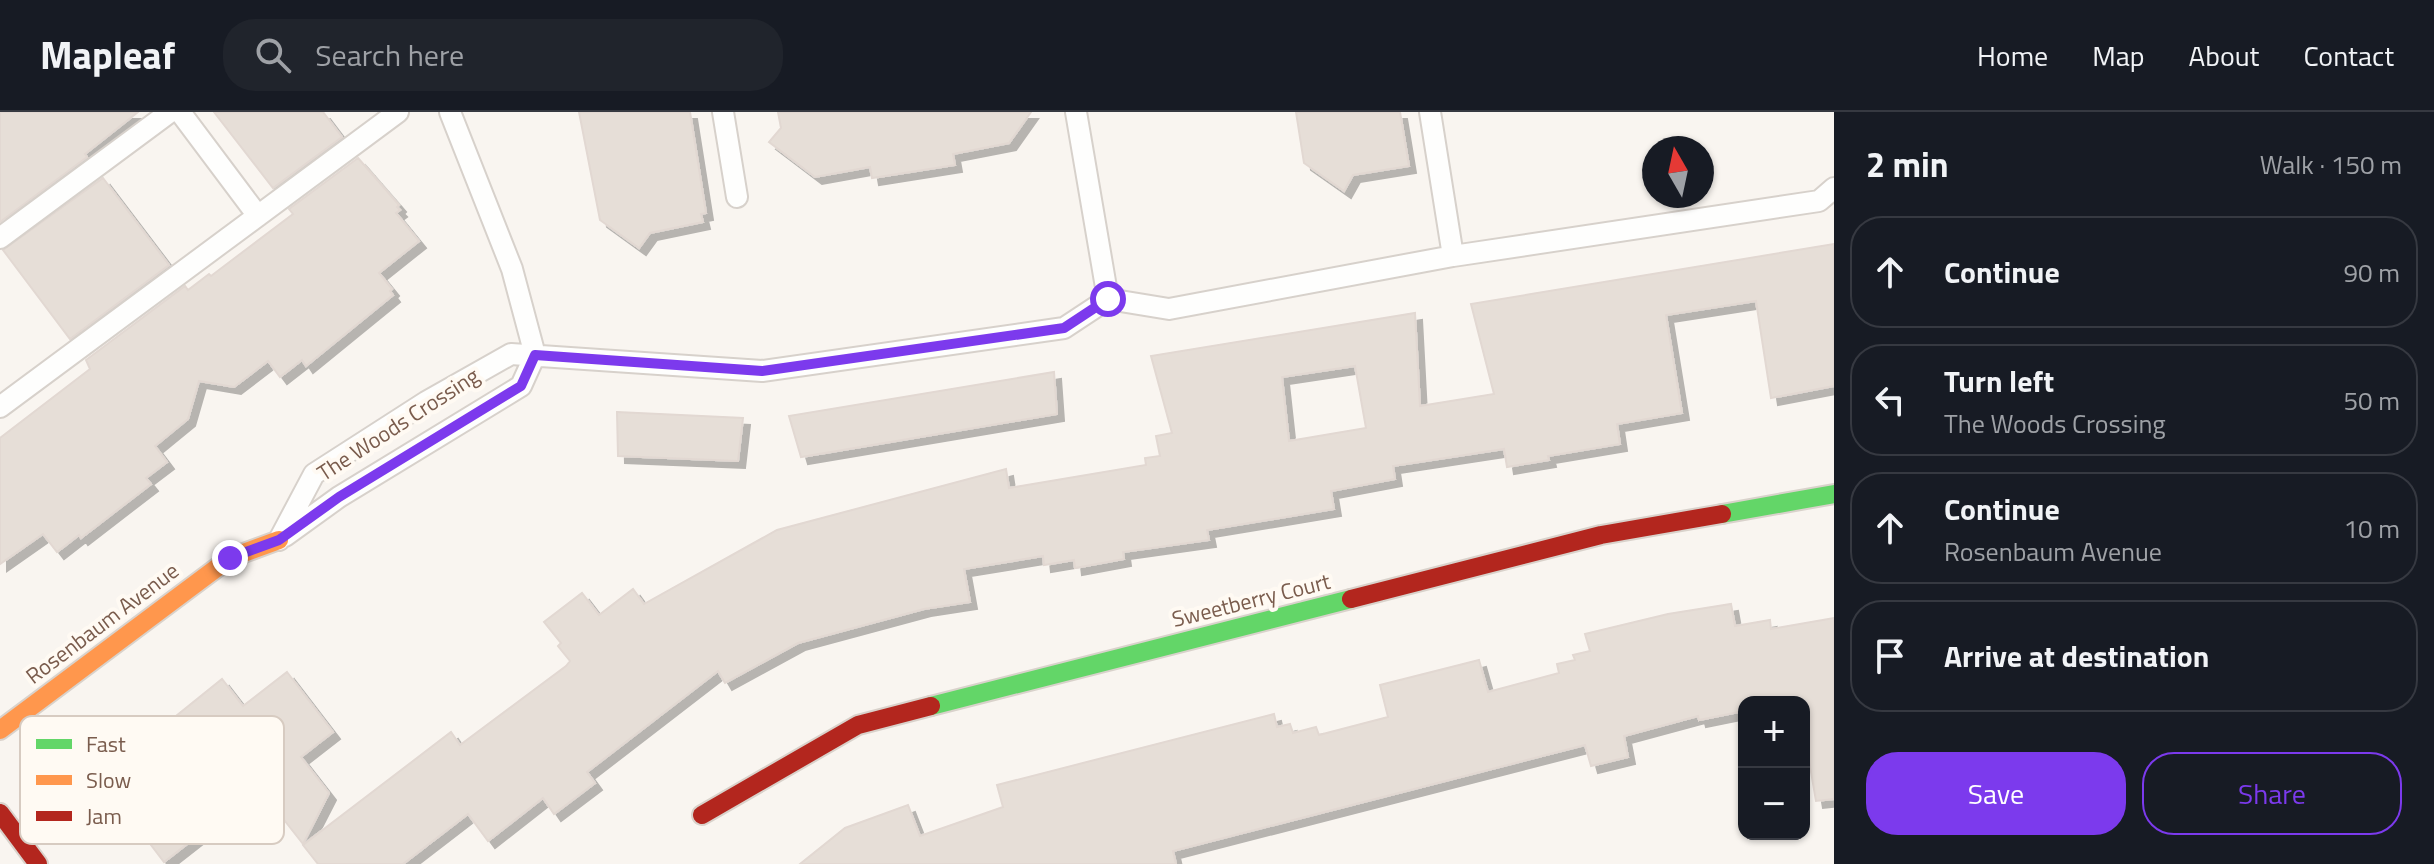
<!DOCTYPE html>
<meta charset="utf-8">
<style>
:root{--surface:#171b24;--page:#20242c;--text:#f1f3f6;--muted:#9ea1a6;--line:#363941;--accent:#7c3aed}
body{margin:0;font-family:"Titillium Web",sans-serif;background:var(--page);color:var(--text)}
.controls{position:absolute;right:24px;bottom:24px;display:grid;overflow:hidden;border-radius:16px;box-shadow:0 2px 6px #0004}
.controls button{width:72px;height:72px;display:grid;place-items:center;padding:0;border:0;border-bottom:2px solid var(--line);background:var(--surface);color:var(--text);font:40px sans-serif}
.compass{position:absolute;left:1642px;top:24px;width:72px;height:72px;border-radius:50%;background:var(--surface);box-shadow:0 2px 6px #0004;rotate:351deg}
.stop{position:absolute;width:24px;height:24px;margin:-18px;border:6px solid #7c3aed;border-radius:50%;background:#fff}
.stop.end{background:#7c3aed;border-color:#fff;box-shadow:0 2px 8px #0008}
.list{margin:0;padding:0;list-style:none}
h2{display:flex;justify-content:space-between;align-items:center;height:104px;margin:0;padding:0 32px;font-size:34px}
h2 small{font-size:26px;font-weight:400;color:var(--muted)}
.list li{display:grid;grid-template-columns:52px 1fr auto;gap:24px;align-items:center;box-sizing:border-box;height:112px;margin:0 16px 16px;padding:0 16px;border:2px solid var(--line);border-radius:32px}
.list b{display:block;font-size:30px;white-space:nowrap}
.list p{margin:0;font-size:26px;white-space:nowrap;color:var(--muted)}
.list em{font-size:26px;font-style:normal;color:var(--muted)}
.actions{display:flex;gap:16px;padding:24px 32px}
.actions a{flex:1;padding:18px 0;border:2px solid var(--accent);border-radius:32px;text-align:center;font-size:28px;color:var(--accent)}
.actions .main{background:var(--accent);color:#fff}
.icon{flex:none;width:44px;height:44px;fill:none;stroke:currentColor;stroke-width:2;stroke-linecap:round;stroke-linejoin:round}
.map{position:relative;flex:none;width:1834px;height:752px;overflow:hidden}
header{display:flex;align-items:center;gap:48px;box-sizing:border-box;height:112px;padding:0 40px;background:var(--surface);border-bottom:2px solid var(--line)}
header strong{font-size:38px}
nav{display:flex;gap:44px;margin-inline-start:auto;font-size:28px}
.search{width:560px;height:72px;background:var(--page);display:flex;align-items:center;gap:20px;box-sizing:border-box;padding:0 28px;border-radius:32px;color:var(--muted);font-size:30px}
main{display:flex}
aside{flex:1;background:var(--surface)}
.map>svg:first-child{display:block}
.building{fill:#e6ded7;stroke:#e2d8d2;stroke-width:2;fill-rule:evenodd;filter:url(#shadow)}
.lines{fill:none;stroke-linecap:round;stroke-linejoin:round}
.lane-casing{stroke:#d7d1cb;stroke-width:24}
.fast-casing{stroke:#d9d2cb;stroke-width:22}
.slow-casing{stroke:#d9d2cb;stroke-width:22}
.jam-casing{stroke:#d9d2cb;stroke-width:22}
.lane{stroke:#fefefd;stroke-width:20}
.fast{stroke:#63d668;stroke-width:18}
.slow{stroke:#ff974d;stroke-width:18}
.jam{stroke:#b3261e;stroke-width:18}
.route{stroke:#7c3aed;stroke-width:10}
.labels{text-anchor:middle;dominant-baseline:central;stroke-width:8;stroke-linejoin:round;paint-order:stroke}
.street-label{font-size:22px;fill:#7a5c4d;stroke:#fffaf3}
.key{fill:#fffaf3;stroke:#d7cbc1;stroke-width:2}
.key-label{font-size:22px;fill:#7a5c4d}
</style>
<header>
<strong>Mapleaf</strong>
<div class="search"><svg class="icon" aria-label="search" viewBox="0 0 24 24"><circle cx="10" cy="10" r="6"/><path d="M15 15l6 6"/></svg>Search here</div>
<nav><a>Home</a><a>Map</a><a>About</a><a>Contact</a></nav>
</header>
<main>
<div class="map">
<svg width="1834" height="752" viewBox="0 0 1834 752">
<defs>
<filter id="shadow"><feDropShadow dx="7" dy="7" stdDeviation="0" flood-color="#0004"/></filter>
</defs>
<rect width="100%" height="100%" fill="#f9f5f0"/>
<path class="building" d="M0,0H138L85,42L87,45L0,110Z
M214,0H323L342,25L273,76Z
M579,0H690L706,101L701,102L703,110L650,121L639,136L600,108Z
M778,0H1031L1009,31L953,42L955,53L872,66L870,55L815,65L769,30L781,16Z
M1296,0H1400L1409,54L1353,63L1344,79L1304,51Z
M358,46L399,93L397,95L400,98L396,101L419,129L379,161L392,177L390,179L393,183L306,254L302,248L280,265L268,249L234,275L199,269L188,307L155,334L167,350L146,366L151,372L81,426L79,423L57,440L43,422L0,452V326L90,257L86,248L185,174L188,178L209,162L211,164L293,102L289,97Z
M103,66L169,153L70,227L3,138Z
M1834,132V274L1771,286L1756,189L1666,203L1682,301L1617,312L1620,332L1548,344L1549,348L1507,355L1504,337L1393,354L1395,367L1331,379L1334,397L1207,418L1209,428L1123,440L1124,447L1075,456L1074,448L1044,453L1043,444L964,457L970,490L924,497L798,531L725,571L718,559L587,660L595,671L554,702L543,686L488,729L468,702L403,752H318L303,733L451,620L460,633L566,554L570,549L558,534L561,531L544,510L582,481L599,503L633,477L644,492L777,418L1006,357L1009,376L1146,353L1145,346L1160,344L1156,324L1172,321L1151,244L1415,201L1420,294L1494,282L1471,192ZM1355,254L1366,316L1289,329L1282,265Z
M1054,260L1057,302L801,345L789,304Z
M617,300L743,306L738,349L618,344Z
M1731,492L1735,514L1770,508L1771,517L1834,506V687L1816,689L1804,619V590H1744V599L1699,608L1698,604L1624,624L1628,645L1591,654L1585,633L1173,739L1176,752H800L845,716L908,693L920,724L1003,695L997,673L1274,602L1277,615L1290,612L1293,621L1316,615L1319,623L1388,605L1380,573L1479,548L1488,580L1559,561L1557,552L1575,548L1573,543L1590,539L1585,522L1668,502Z
M287,560L333,620L301,645L329,681L303,732L259,676L164,750L113,683L133,668L119,650L222,567L243,594Z"/>
<g class="lines">
<g class="lane-casing">
<path id="lane" d="M180,0L258,104
M723,0L737,85
M1076,0L1108,187
M1430,0L1453,144
M0,126L170,0
M0,295L398,0
M285,424L339,385L521,274L535,243L512,157L450,0
M279,428L314,362L426,290L511,242L762,259L1064,216L1108,187L1169,197L1453,144L1819,89L1834,76"/>
</g>
<g class="fast-casing">
<path id="fast" d="M1722,402L1834,382
M931,594L1351,487"/>
</g>
<g class="slow-casing">
<path id="slow" d="M0,618L230,446L279,428"/>
</g>
<g class="jam-casing">
<path id="jam" d="M1351,487L1601,423L1722,402
M0,701L38,752
M702,703L858,613L931,594"/>
</g>
<use href="#lane" class="lane"/>
<use href="#fast" class="fast"/>
<use href="#slow" class="slow"/>
<use href="#jam" class="jam"/>
</g>
<g class="lines">
<path class="route" d="M230,446L279,428L339,385L521,274L535,243L762,259L1064,216L1108,187"/>
</g>
<g class="labels">
<g class="street-label">
<text transform="translate(398 312) rotate(-33)">The Woods Crossing</text>
<text transform="translate(1251 488) rotate(-14)">Sweetberry Court</text>
<text transform="translate(102 511) rotate(-37)">Rosenbaum Avenue</text>
</g>
</g>
<rect x="20" y="604" width="264" height="128" rx="12" class="key"/>
<rect x="36" y="627" width="36" height="10" fill="#63d668"/>
<rect x="36" y="663" width="36" height="10" fill="#ff974d"/>
<rect x="36" y="699" width="36" height="10" fill="#b3261e"/>
<g class="key-label">
<text x="86" y="640">Fast</text>
<text x="86" y="676">Slow</text>
<text x="86" y="712">Jam</text>
</g>
</svg>
<div class="controls">
<button>+</button>
<button>−</button>
</div>
<svg class="compass" viewBox="-18 -18 36 36"><path d="M0-13l5 13h-10z" fill="#e53935"/><path d="M0 13l5-13h-10z" fill="#9ea1a6"/></svg>
<div class="stop" style="left:1108px;top:187px"></div>
<div class="stop end" style="left:230px;top:446px"></div>
</div>
<aside>
<h2>2 min<small>Walk · 150 m</small></h2>
<ul class="list">
<li><svg class="icon" aria-label="ahead" viewBox="0 0 24 24"><path d="M12 20V5M6 11l6-6 6 6"/></svg><div><b>Continue</b></div><em>90 m</em></li>
<li><svg class="icon" aria-label="left" viewBox="0 0 24 24"><path d="M17 20v-9H6M10 6l-5 5 5 5"/></svg><div><b>Turn left</b><p>The Woods Crossing</p></div><em>50 m</em></li>
<li><svg class="icon" aria-label="ahead" viewBox="0 0 24 24"><path d="M12 20V5M6 11l6-6 6 6"/></svg><div><b>Continue</b><p>Rosenbaum Avenue</p></div><em>10 m</em></li>
<li><svg class="icon" aria-label="arrive" viewBox="0 0 24 24"><path d="M6 21V4h12l-3 4 3 4H6"/></svg><div><b>Arrive at destination</b></div></li>
</ul>
<div class="actions"><a class="main">Save</a><a>Share</a></div>
</aside>
</main>
